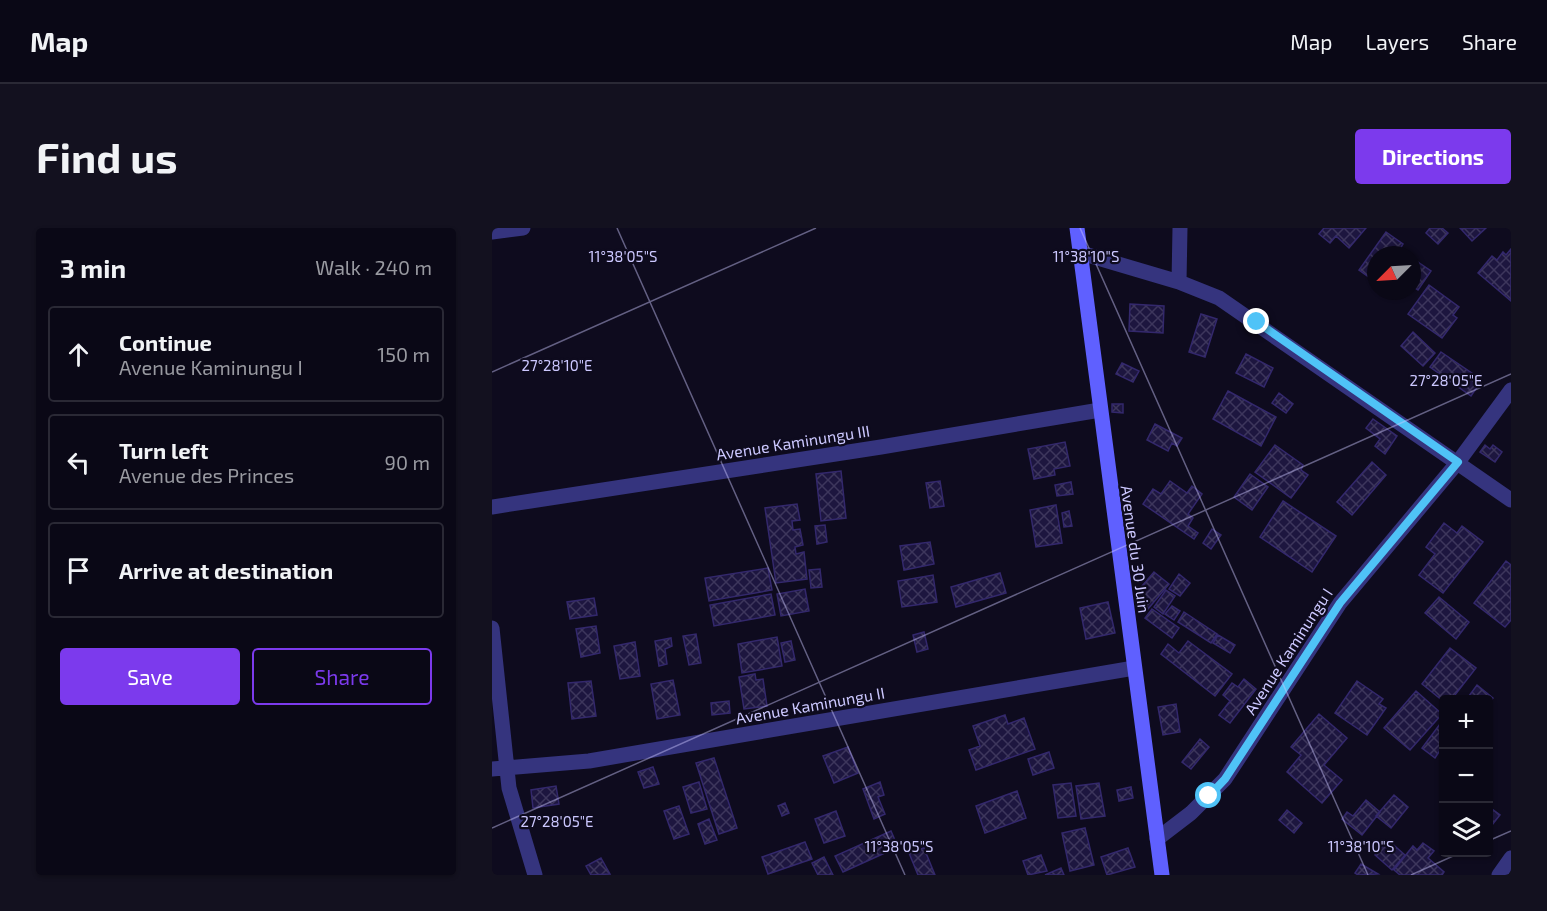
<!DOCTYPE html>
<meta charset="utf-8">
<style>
:root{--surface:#0a0816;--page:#13111f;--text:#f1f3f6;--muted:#999aa1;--line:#2a2935;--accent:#7c3aed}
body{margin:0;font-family:"Exo 2",sans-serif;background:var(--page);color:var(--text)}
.controls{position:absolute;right:18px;bottom:18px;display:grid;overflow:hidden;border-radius:6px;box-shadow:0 2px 4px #0004}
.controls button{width:54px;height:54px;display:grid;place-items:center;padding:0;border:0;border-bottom:2px solid var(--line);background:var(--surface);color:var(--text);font:30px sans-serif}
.compass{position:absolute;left:875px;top:18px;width:54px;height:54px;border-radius:50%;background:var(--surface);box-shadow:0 2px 4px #0004;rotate:246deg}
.stop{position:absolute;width:18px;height:18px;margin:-14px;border:4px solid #4fc3f7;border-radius:50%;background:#fff}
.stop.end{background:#4fc3f7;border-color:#fff;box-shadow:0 2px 6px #0008}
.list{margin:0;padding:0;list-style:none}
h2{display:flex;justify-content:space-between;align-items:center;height:78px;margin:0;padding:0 24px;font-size:26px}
h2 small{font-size:20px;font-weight:400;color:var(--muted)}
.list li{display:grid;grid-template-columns:39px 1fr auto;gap:18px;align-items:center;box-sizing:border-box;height:96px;margin:0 12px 12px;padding:0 12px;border:2px solid var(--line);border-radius:6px}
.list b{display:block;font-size:22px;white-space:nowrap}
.list p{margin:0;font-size:20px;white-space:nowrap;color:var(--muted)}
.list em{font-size:20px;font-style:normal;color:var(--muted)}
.actions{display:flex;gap:12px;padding:18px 24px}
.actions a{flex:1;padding:14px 0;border:2px solid var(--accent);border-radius:6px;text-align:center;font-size:21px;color:var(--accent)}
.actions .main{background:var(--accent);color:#fff}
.icon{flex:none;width:33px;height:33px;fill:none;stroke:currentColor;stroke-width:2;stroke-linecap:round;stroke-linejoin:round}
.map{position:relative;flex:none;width:1019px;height:647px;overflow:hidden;border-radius:6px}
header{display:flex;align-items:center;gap:36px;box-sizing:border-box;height:84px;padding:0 30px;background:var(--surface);border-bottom:2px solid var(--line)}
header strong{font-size:28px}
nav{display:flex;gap:33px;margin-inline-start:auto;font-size:21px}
.intro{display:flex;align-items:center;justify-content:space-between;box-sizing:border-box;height:144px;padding:0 36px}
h1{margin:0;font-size:42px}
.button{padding:15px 27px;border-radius:6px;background:var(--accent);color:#fff;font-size:21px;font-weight:700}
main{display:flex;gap:36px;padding:0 36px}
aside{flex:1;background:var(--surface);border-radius:6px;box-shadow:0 2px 4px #0004}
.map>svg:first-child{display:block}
.building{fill:url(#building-cross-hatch);stroke:#33286c;stroke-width:1.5}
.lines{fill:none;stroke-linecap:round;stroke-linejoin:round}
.street{stroke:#35347e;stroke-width:15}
.secondary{stroke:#5f60ff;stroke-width:15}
.route{stroke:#4fc3f7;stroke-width:8}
.ticks{fill:none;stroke:#ccc8ff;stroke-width:1.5;stroke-opacity:0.45}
.labels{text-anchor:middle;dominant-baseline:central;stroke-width:4.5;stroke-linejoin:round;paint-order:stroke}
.street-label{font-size:16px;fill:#ccc8ff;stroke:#0e0b1e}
.ticks-label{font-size:15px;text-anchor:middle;fill:#ccc8ff;stroke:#0e0b1e;stroke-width:4.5;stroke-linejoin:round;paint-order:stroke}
</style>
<header>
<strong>Map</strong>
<nav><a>Map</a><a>Layers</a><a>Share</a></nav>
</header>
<div class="intro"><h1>Find us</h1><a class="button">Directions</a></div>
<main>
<aside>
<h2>3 min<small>Walk · 240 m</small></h2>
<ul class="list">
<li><svg class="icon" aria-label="ahead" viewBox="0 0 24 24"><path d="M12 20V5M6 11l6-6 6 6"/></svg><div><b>Continue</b><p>Avenue Kaminungu I</p></div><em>150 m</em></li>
<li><svg class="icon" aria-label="left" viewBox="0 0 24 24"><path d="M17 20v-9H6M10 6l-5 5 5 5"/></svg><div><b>Turn left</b><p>Avenue des Princes</p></div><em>90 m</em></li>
<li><svg class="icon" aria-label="arrive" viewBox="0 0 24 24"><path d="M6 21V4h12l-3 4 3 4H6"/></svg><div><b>Arrive at destination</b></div></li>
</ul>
<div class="actions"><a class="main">Save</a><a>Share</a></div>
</aside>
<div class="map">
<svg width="1019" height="647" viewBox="0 0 1019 647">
<defs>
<pattern id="building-cross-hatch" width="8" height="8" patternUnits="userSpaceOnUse" patternTransform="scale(1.5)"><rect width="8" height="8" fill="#1d163f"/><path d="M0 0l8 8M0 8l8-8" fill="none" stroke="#3d365c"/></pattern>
</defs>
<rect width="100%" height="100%" fill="#0e0b1e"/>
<path class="building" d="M832,0H874L857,20L844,8L838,15L827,6Z
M938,0H950L956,5L946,16L934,5Z
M968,0H994L980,13Z
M894,4L911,16L908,21L916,27H884V47L881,45L878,50L867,42Z
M1019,21V73L986,45L1000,28L1005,32L1011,24L1014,27Z
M920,30L939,43L926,62L920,58Z
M937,57L967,79L961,87L965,90L950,110L916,86Z
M638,76L672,78L671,105L637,103Z
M709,86L725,91L713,129L697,124Z
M921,104L943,125L931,138L909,118Z
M949,124L990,152L979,168L938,139Z
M754,126L781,140L772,159L744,145Z
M630,135L647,143L641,154L624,146Z
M736,163L784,189L769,218L721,191Z
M787,165L801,176L794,185L780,175Z
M620,176H631V185L620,184Z
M881,191L905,208L893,226L883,218L888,211L874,200Z
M663,196L690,210L685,218L680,215L676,223L655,212Z
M573,214L578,238L562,241L563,247L542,251L536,221Z
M783,217L811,237L809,242L816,247L799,270L763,244Z
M993,217L998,221L1001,217L1010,224L1003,234L988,224Z
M880,234L894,247L860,287L845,274Z
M349,243L354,290L329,293L324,246Z
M758,246L776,259L760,282L742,269Z
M448,253L452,278L438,280L434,255Z
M678,253L695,265L700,258L710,266L696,286L701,290L696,298L706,305L702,311L651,276L661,261L669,266Z
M579,254L581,266L565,268L563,257Z
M791,273L844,308L820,344L768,309Z
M305,276L308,292L300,293L301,302L308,301L311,317L303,319L304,326L312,324L315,351L284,355L273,280Z
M564,277L570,315L544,319L538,282Z
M577,283L580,298L572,299L570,285Z
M952,295L965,305L970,298L991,314L951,365L927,347L943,326L934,319Z
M333,297L335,314L325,316L323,298Z
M720,301L729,307L719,321L711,315Z
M438,314L442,336L412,342L408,318Z
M1014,333L1019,337V392L1013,399L982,375Z
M276,340L280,362L217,373L213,350Z
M328,341L330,359L319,360L317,342Z
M662,344L677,356L656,381L646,373L650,368L645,364Z
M508,345L514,365L464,379L459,359Z
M687,346L698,355L688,368L677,361Z
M441,347L445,374L410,379L406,353Z
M313,361L317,383L289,388L285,366Z
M674,362L683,368L671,386L662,379Z
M279,366L283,387L222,398L218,377Z
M947,369L977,394L964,411L933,385Z
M102,370L105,387L78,391L75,374Z
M616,374L623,405L594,411L588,380Z
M680,378L688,383L682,392L673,386Z
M660,381L687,400L680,410L653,390Z
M692,384L725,406L719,415L686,394Z
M104,398L108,425L89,429L84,401Z
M432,404L436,421L425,424L421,407Z
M204,406L209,435L197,437L191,408Z
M726,407L743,417L738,425L721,415Z
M285,409L290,438L250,445L246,416Z
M179,410L180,418L173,421L175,436L167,438L163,413Z
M299,413L303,432L293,434L289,415Z
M696,413L740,446L723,468L669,426L676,416L687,425Z
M143,414L148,448L128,451L122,418Z
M958,420L984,440L959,472L951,473L930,456Z
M263,446L264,452L271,451L275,478L252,481L247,449Z
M752,451L764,461L738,495L727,487L738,473L731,467L740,455L746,459Z
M181,452L188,487L165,491L159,456Z
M99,453L104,488L80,491L76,455Z
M865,453L891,471L887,476L894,480L875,507L843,485Z
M985,457L1001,470L996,476V472H974Z
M924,463L950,486L918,522L892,500Z
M237,473L238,485L220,487L219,475Z
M684,476L688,504L671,507L666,479Z
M827,486L855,510L832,537L850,552L830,575L795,544L809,527L799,519Z
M513,487L516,496L532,490L543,521L484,542L477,522L488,518L481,498Z
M951,492V518L943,530L930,520Z
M708,511L717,519L699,541L690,534Z
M356,519L366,545L342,555L331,528Z
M557,524L562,540L541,547L536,531Z
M222,530L245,600L227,606L204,535Z
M161,539L167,556L152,560L146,544Z
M207,554L215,581L199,585L191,559Z
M388,554L392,567L386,569L393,586L382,591L371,561Z
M579,555L584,588L566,590L561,557Z
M607,555L613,588L589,591L584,558Z
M64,558L67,576L41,580L39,562Z
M639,559L641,570L627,573L625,562Z
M525,563L534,590L493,605L484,578Z
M902,567L916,579L899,600L884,588Z
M874,572L888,584L870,607L850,591L855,584L861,588Z
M293,575L297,585L290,588L286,578Z
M187,578L197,606L182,611L172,583Z
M996,578L1008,587L996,602Z
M795,582L810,595L802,605L787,592Z
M344,583L353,608L332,615L323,591Z
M217,591L225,612L213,616L206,596Z
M593,600L602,637L578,643L570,605Z
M399,603L406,619L351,644L343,628Z
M896,612L913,627L900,642L883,627Z
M313,614L320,631L276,646L270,629Z
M931,615L942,623L936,630L952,644L950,647H908L902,642L921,618L925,622Z
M432,620L443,647H426L417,625Z
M636,620L643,639L615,647L609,629Z
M549,627L555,643L536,647L531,633Z
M332,629L341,647H326L320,635Z
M109,630L118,646L99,647L94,638Z
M869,636L886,646L866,647L863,645Z
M569,640L572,647H553Z"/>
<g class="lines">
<path class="street" d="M0,4L31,0
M589,25L687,54L727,70L1019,272
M687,54L688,0
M0,279L389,219L608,182
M0,400L17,560L43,647
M0,541L97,533L642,440
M665,611L699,585L733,551L848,375L966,234L1019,162
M1007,647L1019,630"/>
<path class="secondary" d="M585,0L670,647"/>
</g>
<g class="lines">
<path class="route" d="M717,568L733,551L848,375L966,234L765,94"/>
</g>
<path class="ticks" d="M125,0L413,647M588,0L876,647M0,144L324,0M0,600L1019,146M996,613L1019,603M919,647L970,624"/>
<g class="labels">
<g class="street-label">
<text transform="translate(301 214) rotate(-9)">Avenue Kaminungu III</text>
<text transform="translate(644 321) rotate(82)">Avenue du 30 Juin</text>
<text transform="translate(796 423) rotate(-57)">Avenue Kaminungu I</text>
<text transform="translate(318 477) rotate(-10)">Avenue Kaminungu II</text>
</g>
</g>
<g class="ticks-label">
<text x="131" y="34">11°38'05"S</text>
<text x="594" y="34">11°38'10"S</text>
<text x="65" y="143">27°28'10"E</text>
<text x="954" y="158">27°28'05"E</text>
<text x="65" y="599">27°28'05"E</text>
<text x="407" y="624">11°38'05"S</text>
<text x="869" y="624">11°38'10"S</text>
</g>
</svg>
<div class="controls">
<button>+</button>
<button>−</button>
<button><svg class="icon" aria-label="layers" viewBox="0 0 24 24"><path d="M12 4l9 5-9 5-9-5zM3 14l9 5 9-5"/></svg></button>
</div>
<svg class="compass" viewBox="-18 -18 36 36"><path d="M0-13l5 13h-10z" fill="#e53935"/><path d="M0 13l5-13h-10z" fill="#999aa1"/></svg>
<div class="stop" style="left:717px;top:568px"></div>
<div class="stop end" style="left:765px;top:94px"></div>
</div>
</main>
